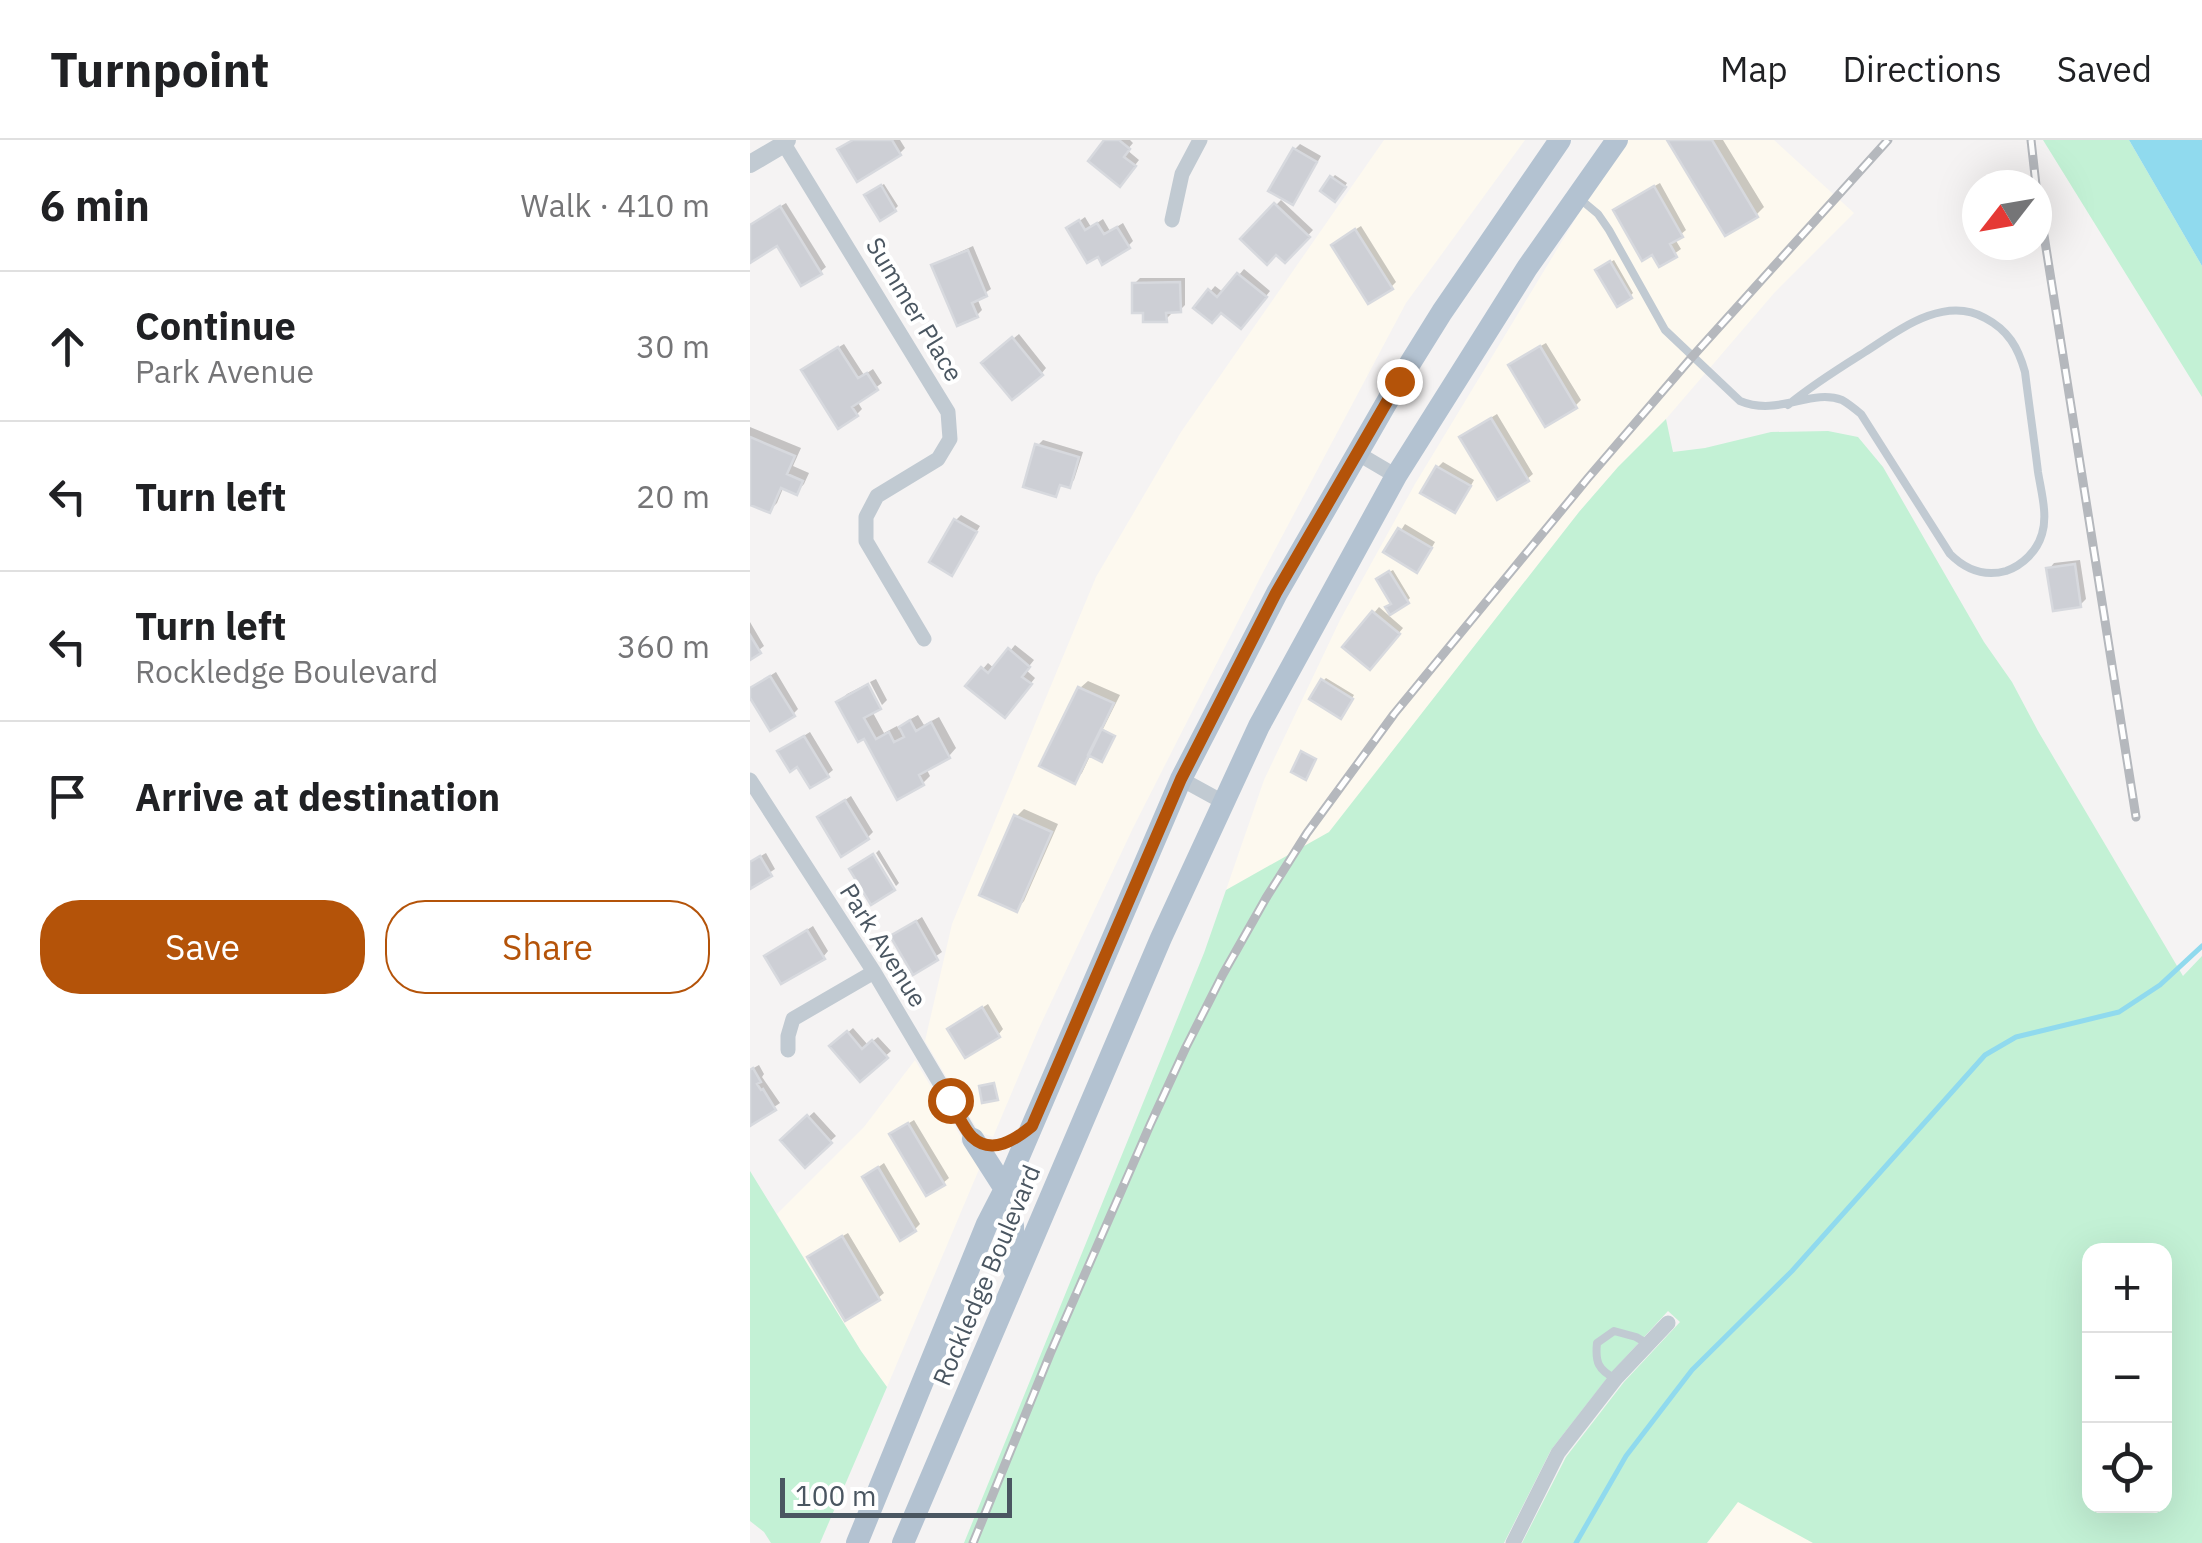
<!DOCTYPE html>
<meta charset="utf-8">
<style>
:root{--surface:#fff;--page:#f6f6f6;--text:#202124;--muted:#757577;--line:#e0e0e0;--accent:#b45309}
body{margin:0;font-family:"IBM Plex Sans",sans-serif;background:var(--page);color:var(--text)}
.controls{position:absolute;right:30px;bottom:30px;display:grid;overflow:hidden;border-radius:20px;box-shadow:0 10px 40px #0002}
.controls button{width:90px;height:90px;display:grid;place-items:center;padding:0;border:0;border-bottom:2px solid var(--line);background:var(--surface);color:var(--text);font:50px sans-serif}
.compass{position:absolute;left:1212px;top:30px;width:90px;height:90px;border-radius:50%;background:var(--surface);box-shadow:0 10px 40px #0002;rotate:239deg}
.scale{position:absolute;left:30px;bottom:25px;width:232px;box-sizing:border-box;padding-left:10px;border:5px solid #4a5661;border-top:0;font-size:28px;line-height:35px;white-space:nowrap;color:#4a5661;-webkit-text-stroke:8px #fff;paint-order:stroke}
.stop{position:absolute;width:30px;height:30px;margin:-22px;border:8px solid #b45309;border-radius:50%;background:#fff}
.stop.end{background:#b45309;border-color:#fff;box-shadow:0 2px 10px #0008}
.list{margin:0;padding:0;list-style:none}
h2{display:flex;justify-content:space-between;align-items:center;height:130px;margin:0;padding:0 40px;font-size:42px}
h2 small{font-size:32px;font-weight:400;color:var(--muted)}
.list li{display:grid;grid-template-columns:65px 1fr auto;gap:30px;align-items:center;box-sizing:border-box;height:150px;padding:0 40px;border-top:2px solid var(--line)}
.list b{display:block;font-size:38px;white-space:nowrap}
.list p{margin:0;font-size:32px;white-space:nowrap;color:var(--muted)}
.list em{font-size:32px;font-style:normal;color:var(--muted)}
.actions{display:flex;gap:20px;padding:30px 40px}
.actions a{flex:1;padding:22px 0;border:2px solid var(--accent);border-radius:40px;text-align:center;font-size:35px;color:var(--accent)}
.actions .main{background:var(--accent);color:#fff}
.icon{flex:none;width:55px;height:55px;fill:none;stroke:currentColor;stroke-width:2;stroke-linecap:round;stroke-linejoin:round}
.map{position:relative;flex:none;width:1452px;height:1403px;overflow:hidden}
header{display:flex;align-items:center;gap:60px;box-sizing:border-box;height:140px;padding:0 50px;background:var(--surface);border-bottom:2px solid var(--line)}
header strong{font-size:48px}
nav{display:flex;gap:55px;margin-inline-start:auto;font-size:35px}
main{display:flex}
aside{flex:1;background:var(--surface)}
.map>svg:first-child{display:block}
.commercial{fill:#fdf9ef}
.green{fill:#c3f1d5;fill-rule:evenodd}
.water{fill:#90daee}
.shadow{fill:#0003}
.lines{fill:none;stroke-linecap:round;stroke-linejoin:round}
.stream{stroke:#90daee;stroke-width:5}
.building{fill:#cdcfd5;stroke:#d7d9de;stroke-width:2.5}
.service{stroke:#c1cad2;stroke-width:8}
.minor{stroke:#c1cad2;stroke-width:15}
.tertiary{stroke:#c1cad2;stroke-width:18}
.primary{stroke:#b3c2d1;stroke-width:22}
.rail-casing{stroke:#b5b8bd;stroke-width:9}
.rail{stroke:#fff;stroke-width:5;stroke-dasharray:15;stroke-linecap:butt}
.route{stroke:#b45309;stroke-width:12}
.labels{text-anchor:middle;dominant-baseline:central;stroke-width:8;stroke-linejoin:round;paint-order:stroke}
.street-label{font-size:25px;fill:#4a5661;stroke:#fff}
</style>
<header>
<strong>Turnpoint</strong>
<nav><a>Map</a><a>Directions</a><a>Saved</a></nav>
</header>
<main>
<aside>
<h2>6 min<small>Walk · 410 m</small></h2>
<ul class="list">
<li><svg class="icon" aria-label="ahead" viewBox="0 0 24 24"><path d="M12 20V5M6 11l6-6 6 6"/></svg><div><b>Continue</b><p>Park Avenue</p></div><em>30 m</em></li>
<li><svg class="icon" aria-label="left" viewBox="0 0 24 24"><path d="M17 20v-9H6M10 6l-5 5 5 5"/></svg><div><b>Turn left</b></div><em>20 m</em></li>
<li><svg class="icon" aria-label="left" viewBox="0 0 24 24"><path d="M17 20v-9H6M10 6l-5 5 5 5"/></svg><div><b>Turn left</b><p>Rockledge Boulevard</p></div><em>360 m</em></li>
<li><svg class="icon" aria-label="arrive" viewBox="0 0 24 24"><path d="M6 21V4h12l-3 4 3 4H6"/></svg><div><b>Arrive at destination</b></div></li>
</ul>
<div class="actions"><a class="main">Save</a><a>Share</a></div>
</aside>
<div class="map">
<svg width="1452" height="1403" viewBox="0 0 1452 1403">
<rect width="100%" height="100%" fill="#f5f3f3"/>
<path class="commercial" d="M634,0H775L656,163L511,436L383,688L289,888L243,997L229,992L175,901L202,784L346,437L431,292Z
M877,0H1024L1104,73L1025,152L916,279L868,327L829,372L579,693L476,750L514,640L590,480L665,344L855,30Z
M165,920L211,997V1003L216,1006L230,1027L137,1247L111,1211L27,1074L114,987Z
M988,1361L1063,1403H957Z"/>
<path class="green" d="M1293,0H1379L1452,126V257Z
M916,279L923,312L955,308L1021,292L1078,291L1108,297L1133,327L1234,502L1262,542L1288,591L1433,836L1452,816V1403H1063L988,1362L957,1403H772L816,1317L874,1242L930,1182L918,1171L861,1233L801,1310L754,1403H214L454,813L476,750L579,692L829,372L868,327ZM1340,1110H1414V1366H1340Z
M0,1031L111,1211L137,1247L70,1403H21L14,1392L0,1381Z"/>
<path class="water" d="M1379,0H1452V126Z"/>
<path class="shadow" d="M103,0H150L155,8L149,14Z
M357,0H380L383,3L377,10L389,20L375,38Z
M920,0H973L1014,67L1006,75Z
M550,4L571,16L548,56L545,9Z
M585,35L597,43L588,56L582,38Z
M910,43L936,90L925,99L931,109L910,124L871,65Z
M134,44L148,66L145,69L120,52Z
M531,60L563,90L535,120L526,112L493,99Z
M36,63L76,127L70,132L27,103L0,120V85Z
M335,77L341,87L353,79L360,91L373,83L383,101L378,106L320,88Z
M611,86L646,142L641,147L589,100Z
M223,106L241,149L227,158L232,170L227,175L184,126L190,121Z
M864,120L883,153L880,156L851,128Z
M494,129L520,151L496,181L471,170L447,167L465,146L474,153Z
M390,138H435V165L430,170H421V174L415,180L384,144Z
M269,194L296,228L291,234L240,218Z
M796,203L831,260L825,266L766,220Z
M94,204L114,235L123,229L132,243L107,261L112,269L107,274L60,225Z
M747,274L783,334L777,339L718,292Z
M0,287L51,308L43,326L59,333L54,344L47,352L34,346L27,363L20,370L0,362Z
M293,300L333,312L324,340L319,345L313,343L305,354L288,305Z
M693,322L724,340L710,365L688,327Z
M211,375L230,386L202,432L206,380Z
M655,384L685,402L672,424L637,412Z
M1330,420L1336,459L1330,465L1299,429L1304,423Z
M643,430L660,458L657,461L643,463L632,436Z
M629,467L653,488L625,522L624,473Z
M0,482L14,506L0,517Z
M265,505L284,520L276,530L285,538L260,569L219,545L238,523L245,529Z
M26,532L48,569L43,574L0,553L4,546Z
M576,538L604,555L593,572L573,541Z
M126,539L137,560L132,565L120,542Z
M338,541L370,555L353,589L364,595L352,619L341,614L332,633L324,641L330,548Z
M115,545L128,568L122,571L134,593L147,586L149,590L159,580L168,575L174,585L189,577L206,608L199,616L176,628L180,636L173,643L115,596L89,562L97,554Z
M60,592L83,630L77,635L48,624L36,607Z
M101,656L123,692L118,697L70,677Z
M274,669L308,684L274,761L267,769L266,677Z
M129,710L149,743L146,746L126,713Z
M16,713L25,729L0,746V722Z
M172,777L192,812L164,831L143,796Z
M63,786L78,811L73,817L17,816Z
M238,864L253,889L248,895L200,889Z
M103,888L118,905L128,897L141,911L110,939L82,907Z
M9,925L14,934L12,937L30,963L0,983V930Z
M64,972L86,996L55,1024L33,1000Z
M164,980L199,1038L193,1043L148,990Z
M134,1023L170,1084L165,1089L115,1037Z
M98,1093L134,1153L128,1158L65,1112Z"/>
<g class="lines">
<path class="stream" d="M826,1403L876,1316L942,1230L1042,1131L1235,915L1266,897L1369,872L1410,845L1452,806"/>
</g>
<path class="building" d="M103,0H142L151,15L107,42L87,9Z
M354,0H369L380,9L374,17L386,26L370,47L338,21Z
M917,0H962L1008,77L975,96Z
M543,8L567,22L543,65L518,51Z
M580,36L596,47L585,62L570,51Z
M131,45L146,71L130,81L114,55Z
M904,46L933,97L920,104L927,117L909,127L902,115L892,121L863,70Z
M524,63L560,97L535,123L526,115L517,125L490,99Z
M30,66L72,134L51,146L27,106L0,123V85Z
M329,80L335,90L347,83L354,94L367,87L380,108L352,125L348,117L337,123L316,88Z
M605,89L643,149L618,164L581,105Z
M218,110L237,156L222,163L228,177L207,186L181,125Z
M860,121L882,158L867,167L845,130Z
M487,133L517,157L491,189L471,173L462,183L443,168L458,149L467,157Z
M430,142L431,172L416,173L417,182H393V173H382V143Z
M262,197L293,235L262,260L231,223Z
M790,206L827,268L795,287L758,225Z
M88,207L108,238L117,233L128,250L102,267L108,276L88,289L51,230Z
M741,278L779,341L747,360L709,297Z
M0,297L45,316L37,334L53,341L47,355L31,348L20,373L0,365Z
M285,304L329,317L320,348L310,345L306,357L273,347Z
M686,326L721,346L705,373L670,353Z
M204,379L227,392L202,436L179,422Z
M648,388L682,408L667,433L633,412Z
M1325,424L1331,467L1303,471L1296,428Z
M639,431L659,463L640,475L635,467L641,464L626,439Z
M622,471L650,494L620,530L592,507Z
M0,495L11,513L0,520Z
M258,508L280,527L272,537L282,544L255,578L215,546L231,527L238,533Z
M20,536L45,576L20,591L0,558V548Z
M571,539L603,559L591,579L559,559Z
M118,544L131,569L114,578L126,599L139,592L144,602L154,597L149,587L160,580L166,591L181,582L200,618L169,635L174,645L147,660L114,599L108,602L86,562Z
M328,547L364,563L325,644L289,626Z
M351,589L365,596L352,622L338,615Z
M54,596L79,637L60,648L47,627L40,632L27,611Z
M551,611L566,619L556,640L541,632Z
M95,660L119,699L91,717L67,677Z
M264,675L302,692L267,772L229,755Z
M123,714L145,750L121,765L99,729Z
M10,716L22,736L0,749V722Z
M166,781L188,820L163,835L140,796Z
M57,790L75,819L31,844L14,816Z
M232,867L250,897L215,918L197,889Z
M97,891L112,909L122,900L138,918L110,942L79,906Z
M3,928L11,942L7,944L11,950L13,949L26,970L0,986V930Z
M244,943L248,960L232,963L229,946Z
M57,975L82,1003L55,1028L30,1000Z
M158,983L195,1045L176,1056L139,994Z
M128,1027L166,1091L150,1101L112,1037Z
M92,1096L130,1160L95,1181L57,1117Z"/>
<g class="lines">
<path class="service" d="M830,59L848,74L859,90L915,190L990,261C1028,277 1061,248 1092,260C1099,264 1105,269 1111,274L1200,414C1216,430 1234,437 1256,431C1273,425 1287,411 1292,394C1298,375 1291,351 1288,332C1284,298 1279,265 1275,232C1268,207 1258,190 1235,178C1194,155 1149,190 1115,212C1088,229 1062,245 1038,265
M866,1239C848,1230 845,1222 847,1203L864,1191L886,1197L898,1204"/>
<path class="minor" d="M34,4L198,272L200,299L188,319L127,356L116,377V401L174,499
M422,80L432,34L450,0
M607,313L646,336
M431,639L473,662
M0,640L124,832L223,999
M38,910V896L43,879L124,832
M763,1403L808,1313L867,1237L918,1183"/>
<path class="tertiary" d="M0,24L34,4L37,0"/>
<path class="primary" d="M223,999L255,1049L263,1086L264,1130
M107,1403L237,1084L255,1049L431,639L527,453L649,241L692,172L810,0
M153,1403L411,798L509,586L646,336L777,128L867,0"/>
<g class="rail-casing">
<path id="rail" d="M1281,0L1286,45
M1287,51L1386,677
M223,1403L300,1214L400,985L436,907L473,834L516,758L557,693L644,574L838,338L942,217L1138,0"/>
</g>
<use href="#rail" class="rail"/>
</g>
<g class="lines">
<path class="route" d="M200,960C206,971 213,988 222,997C242,1016 266,999 282,986L431,639L526,453L649,241"/>
</g>
<g class="labels">
<g class="street-label">
<text transform="translate(165 169) rotate(59)">Summer Place</text>
<text transform="translate(134 805) rotate(58)">Park Avenue</text>
<text transform="translate(236 1135) rotate(-67)">Rockledge Boulevard</text>
</g>
</g>
</svg>
<div class="controls">
<button>+</button>
<button>−</button>
<button><svg class="icon" aria-label="locate" viewBox="0 0 24 24"><circle cx="12" cy="12" r="6"/><path d="M12 2v4M12 18v4M2 12h4M18 12h4"/></svg></button>
</div>
<svg class="compass" viewBox="-18 -18 36 36"><path d="M0-13l5 13h-10z" fill="#e53935"/><path d="M0 13l5-13h-10z" fill="#757577"/></svg>
<div class="scale">100 m</div>
<div class="stop" style="left:200px;top:960px"></div>
<div class="stop end" style="left:649px;top:241px"></div>
</div>
</main>
